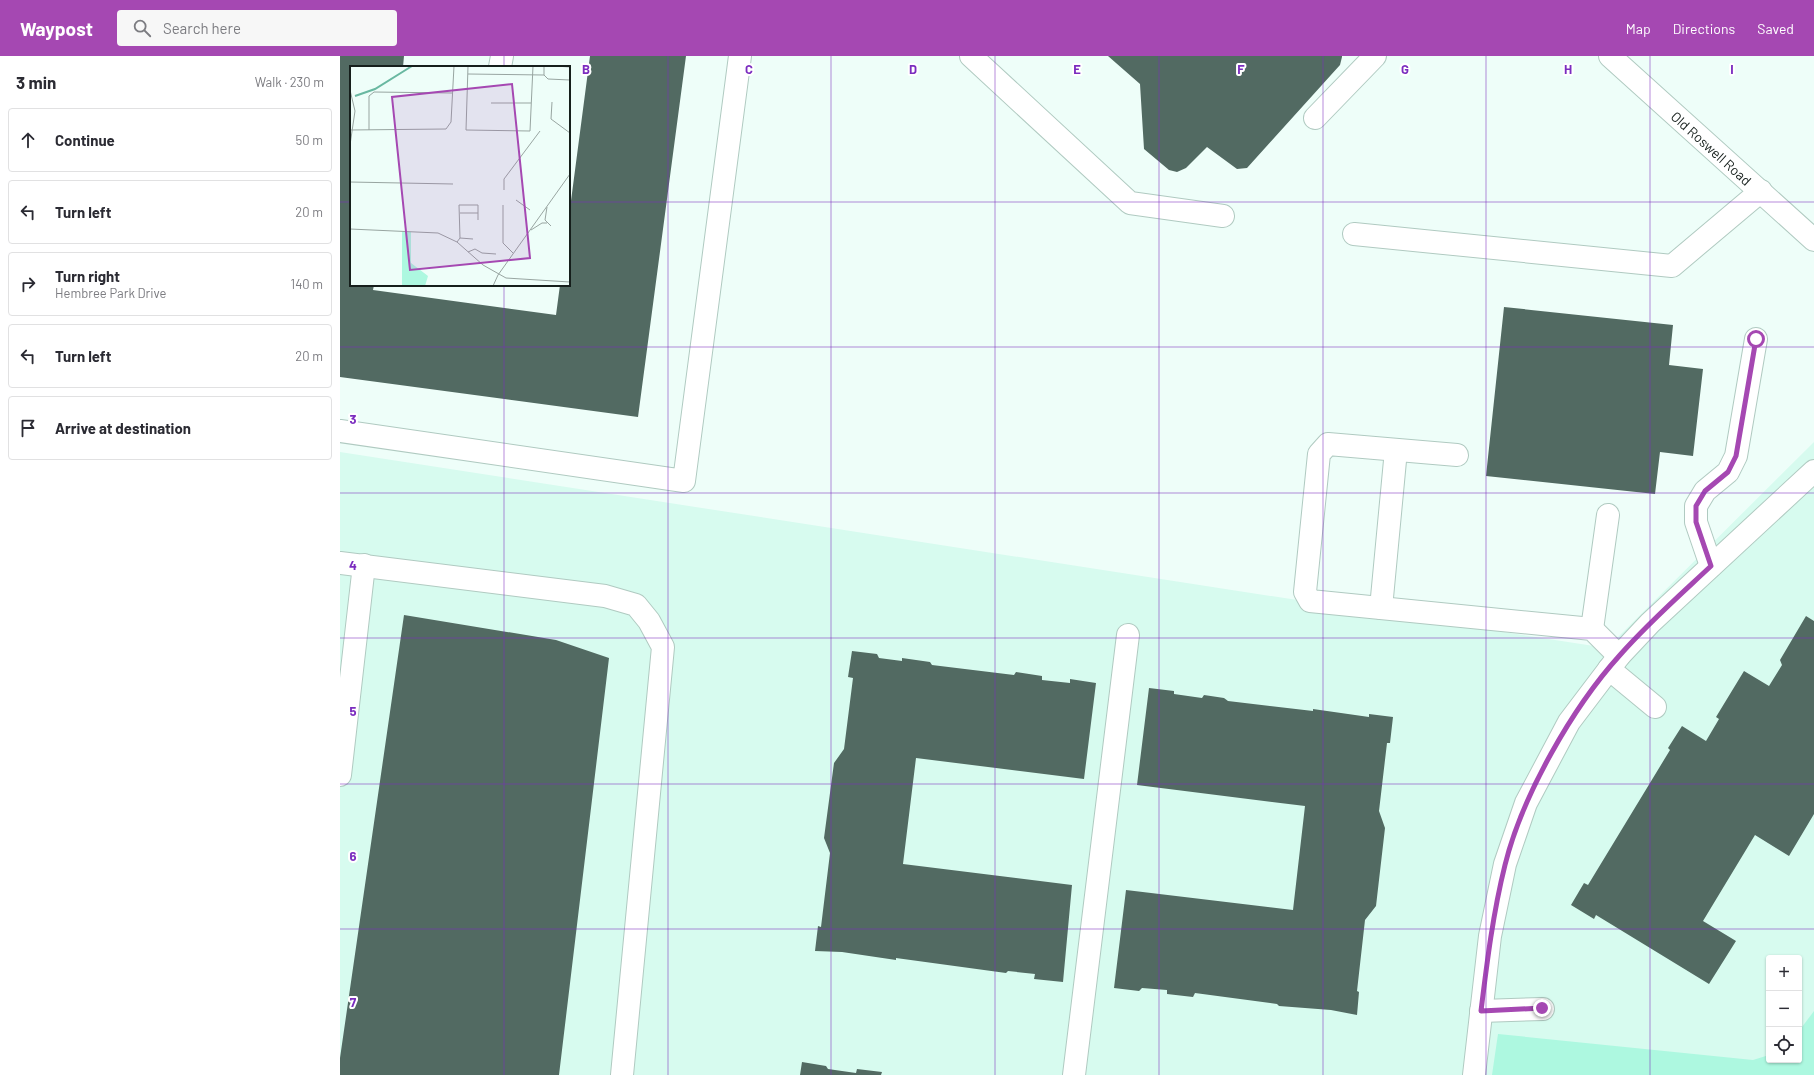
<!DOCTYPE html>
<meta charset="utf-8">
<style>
:root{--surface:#fff;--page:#f7f7f7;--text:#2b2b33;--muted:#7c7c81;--line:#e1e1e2;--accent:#a548b2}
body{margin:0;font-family:Barlow,sans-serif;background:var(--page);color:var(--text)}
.controls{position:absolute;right:12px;bottom:12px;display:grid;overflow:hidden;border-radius:4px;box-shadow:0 1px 3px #0004}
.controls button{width:36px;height:36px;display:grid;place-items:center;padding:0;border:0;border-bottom:1px solid var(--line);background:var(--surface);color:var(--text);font:20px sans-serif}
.stop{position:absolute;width:12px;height:12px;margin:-9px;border:3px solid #a548b2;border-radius:50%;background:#fff}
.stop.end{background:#a548b2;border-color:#fff;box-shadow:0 1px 4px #0008}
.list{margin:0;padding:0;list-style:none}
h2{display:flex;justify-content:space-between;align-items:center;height:52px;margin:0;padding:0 16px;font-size:17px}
h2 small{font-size:13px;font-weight:400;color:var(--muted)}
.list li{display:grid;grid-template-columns:26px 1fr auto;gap:12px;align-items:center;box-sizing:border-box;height:64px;margin:0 8px 8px;padding:0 8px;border:1px solid var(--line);border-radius:4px}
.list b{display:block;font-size:15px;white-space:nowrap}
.list p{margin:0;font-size:13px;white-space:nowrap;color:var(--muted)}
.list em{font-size:13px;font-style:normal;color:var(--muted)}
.icon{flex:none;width:22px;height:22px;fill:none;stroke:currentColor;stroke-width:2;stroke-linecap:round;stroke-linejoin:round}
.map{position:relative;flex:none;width:1474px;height:1019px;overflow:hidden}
header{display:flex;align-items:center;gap:24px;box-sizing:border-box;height:56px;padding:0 20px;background:var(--accent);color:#fff}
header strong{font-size:19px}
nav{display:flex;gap:22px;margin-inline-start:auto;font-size:14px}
.search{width:280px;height:36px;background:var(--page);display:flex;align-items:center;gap:10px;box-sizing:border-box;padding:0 14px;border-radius:4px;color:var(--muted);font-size:15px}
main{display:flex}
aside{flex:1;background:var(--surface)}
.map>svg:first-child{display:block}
.built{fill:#d7fbef;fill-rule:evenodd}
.green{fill:#adf8e0}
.building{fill:#526a62}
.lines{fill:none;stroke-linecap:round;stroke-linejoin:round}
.minor-casing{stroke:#b0cac1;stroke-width:24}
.minor{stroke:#fff;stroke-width:22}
.route{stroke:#a548b2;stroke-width:5}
.grid{fill:none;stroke:#7b2cbf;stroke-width:1;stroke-opacity:0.55}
.labels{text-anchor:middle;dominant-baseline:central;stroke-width:4;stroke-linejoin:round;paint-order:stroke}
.street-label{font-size:14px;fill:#161f1c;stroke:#fff}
.inset-river{fill:none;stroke:#69b8a1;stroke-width:2}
.inset-road{fill:none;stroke:#98a5a1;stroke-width:1}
.view{fill:#a548b2;fill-opacity:0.15;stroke:#a548b2;stroke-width:2}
.inset-edge{fill:none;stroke:#161f1c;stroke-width:2}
.grid-label{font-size:13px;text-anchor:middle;font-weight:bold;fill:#7b2cbf;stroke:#fff;stroke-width:4;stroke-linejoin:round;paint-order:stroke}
</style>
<header>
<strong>Waypost</strong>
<div class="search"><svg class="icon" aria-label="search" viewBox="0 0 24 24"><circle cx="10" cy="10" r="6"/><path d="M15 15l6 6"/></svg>Search here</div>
<nav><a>Map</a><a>Directions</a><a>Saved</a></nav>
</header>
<main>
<aside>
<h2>3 min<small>Walk · 230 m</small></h2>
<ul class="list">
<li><svg class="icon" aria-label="ahead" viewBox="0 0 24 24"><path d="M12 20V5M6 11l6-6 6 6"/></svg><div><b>Continue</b></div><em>50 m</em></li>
<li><svg class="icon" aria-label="left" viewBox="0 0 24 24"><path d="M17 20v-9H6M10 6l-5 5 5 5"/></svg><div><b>Turn left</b></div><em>20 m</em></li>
<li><svg class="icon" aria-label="right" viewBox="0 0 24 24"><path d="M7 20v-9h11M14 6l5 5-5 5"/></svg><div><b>Turn right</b><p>Hembree Park Drive</p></div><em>140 m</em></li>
<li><svg class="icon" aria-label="left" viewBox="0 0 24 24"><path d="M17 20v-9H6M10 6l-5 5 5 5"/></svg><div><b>Turn left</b></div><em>20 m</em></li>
<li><svg class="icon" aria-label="arrive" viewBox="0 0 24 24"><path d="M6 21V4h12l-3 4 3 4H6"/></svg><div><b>Arrive at destination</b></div></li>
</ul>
</aside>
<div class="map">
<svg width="1474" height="1019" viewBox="0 0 1474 1019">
<rect width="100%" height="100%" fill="#eefef9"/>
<path class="built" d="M1474,386V1019H0V396L1267,592ZM1429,902H1459V1004H1429Z"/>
<path class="green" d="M1474,955V1019H1152L1158,978L1413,1004L1429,999V1004H1459V975Z"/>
<path class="building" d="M0,0H64L63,11H11V229H34L33,234L216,259L220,229H229V160L250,0H346L298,361L0,321Z
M768,0H1002V1L1000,9L907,112L897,113L867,91L846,112L837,116L829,114L804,93L800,28Z
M1164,251L1333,269L1329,309L1363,313L1353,400L1320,396L1315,438L1146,420Z
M64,559L216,584L269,602L219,1019H0V1002Z
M1466,560L1474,565V758L1449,800L1415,779L1363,865L1396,885L1369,928L1256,859L1254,863L1231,849L1244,827L1248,829L1330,694L1328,692L1342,670L1366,685L1379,663L1376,661L1404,615L1429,630L1442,609L1440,604Z
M512,595L537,598L539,602L562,605V602L590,606L592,609L674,619L676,616L702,620V624L730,627V623L756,627L744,723L576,702L563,808L732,829L723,926L694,923L695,918L668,915L666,917L556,902V904L502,896L475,895L478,870L481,871L490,797L484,782L494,707L504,693L513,622L508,621Z
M809,632L834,635V638L862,642L864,639L884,642L888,645L973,655V653L1029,661V658L1053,661L1050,687H1047L1039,755L1045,772L1036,850L1025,864L1017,935L1019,936L1017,959L991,954L939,950L937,948L855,937L853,941L827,938V934L802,932L799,935L774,932L786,834L953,854L965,750L797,729Z
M462,1006L486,1010L488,1013L516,1017L517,1013L542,1016L541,1019H460Z"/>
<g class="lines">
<g class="minor-casing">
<g id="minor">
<path d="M631,0L790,147L883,160"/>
<path id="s1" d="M1270,0L1474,184"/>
<path d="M160,11L162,0"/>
<path d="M975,62L1035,0"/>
<path d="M1014,178L1332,210L1421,135"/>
<path d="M0,375L344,425L400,0"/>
<path d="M1117,399L988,388L979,398L965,536L970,545L1252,573L1279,600"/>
<path d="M0,507L265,540L296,549L309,565L323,591L282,1019"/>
<path d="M1371,510L1356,466V450L1365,435L1388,416L1396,400L1416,283"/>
<path d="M1041,552L1056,394"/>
<path d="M1252,573L1268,459"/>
<path d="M1269,613L1315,651"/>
<path d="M0,719L24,509"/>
<path d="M1141,955L1203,953"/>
<path d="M734,1019L788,579"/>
<path d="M1134,1019L1150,880L1165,808L1186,747L1229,666L1279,600L1310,567L1474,415"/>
</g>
</g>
<use href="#minor" class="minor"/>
</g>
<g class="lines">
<path class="route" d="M1202,952L1141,955C1147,906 1153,857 1165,809C1182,740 1232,652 1280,599C1308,567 1340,539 1371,510L1356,466V450L1365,435L1388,416L1396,400L1416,283"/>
</g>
<path class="grid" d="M164,0V11M328,0V1019M491,0V1019M655,0V1019M819,0V1019M983,0V1019M1146,0V1019M1310,0V1019M0,146H11M229,146H1474M164,229V1019M0,291H1474M0,437H1474M0,582H1474M0,728H1474M0,873H1474"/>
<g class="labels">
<g class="street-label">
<text stroke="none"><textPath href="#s1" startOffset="137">Old Roswell Road</textPath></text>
</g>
</g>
<g transform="translate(10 10)">
<rect width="220" height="220" fill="#eefef9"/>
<path d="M52,166H61V197L78,210L75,220H52Z" fill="#adf8e0"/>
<path class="inset-river" d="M5,30L25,23L62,0"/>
<path class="inset-road" d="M118,0L116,64L180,65L183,0M194,0V9L198,13L220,14M205,0L220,1M118,8L194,9M0,24L5,45L0,79M202,36L201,53L220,67M141,37H181M0,64L96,63L101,56L104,0M19,64V30L24,26L102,27M0,116L103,118M154,124V113L190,65M166,134L180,144M153,139V177L163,187M197,141L195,154L201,160M110,147H128M0,163L88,167L107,176L133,199L156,212L220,216M181,164L192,157H197M110,172L123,173M107,176L110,172L109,139H128V154M118,186L125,183L132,187L146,188M143,220L148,209L220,108"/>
<path class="view" d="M162,18L180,192L60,204L42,31Z"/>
<rect width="220" height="220" class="inset-edge"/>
</g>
<g class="grid-label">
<text x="246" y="18">B</text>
<text x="409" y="18">C</text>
<text x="573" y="18">D</text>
<text x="737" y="18">E</text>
<text x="901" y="18">F</text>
<text x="1065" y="18">G</text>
<text x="1228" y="18">H</text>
<text x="1392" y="18">I</text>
<text x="13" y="368">3</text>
<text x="13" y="514">4</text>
<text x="13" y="660">5</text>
<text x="13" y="805">6</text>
<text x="13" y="951">7</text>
</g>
</svg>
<div class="controls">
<button>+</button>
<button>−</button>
<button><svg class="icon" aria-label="locate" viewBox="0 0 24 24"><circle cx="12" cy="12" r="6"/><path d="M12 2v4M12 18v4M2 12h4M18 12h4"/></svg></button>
</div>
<div class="stop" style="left:1416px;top:283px"></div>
<div class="stop end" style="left:1202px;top:952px"></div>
</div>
</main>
